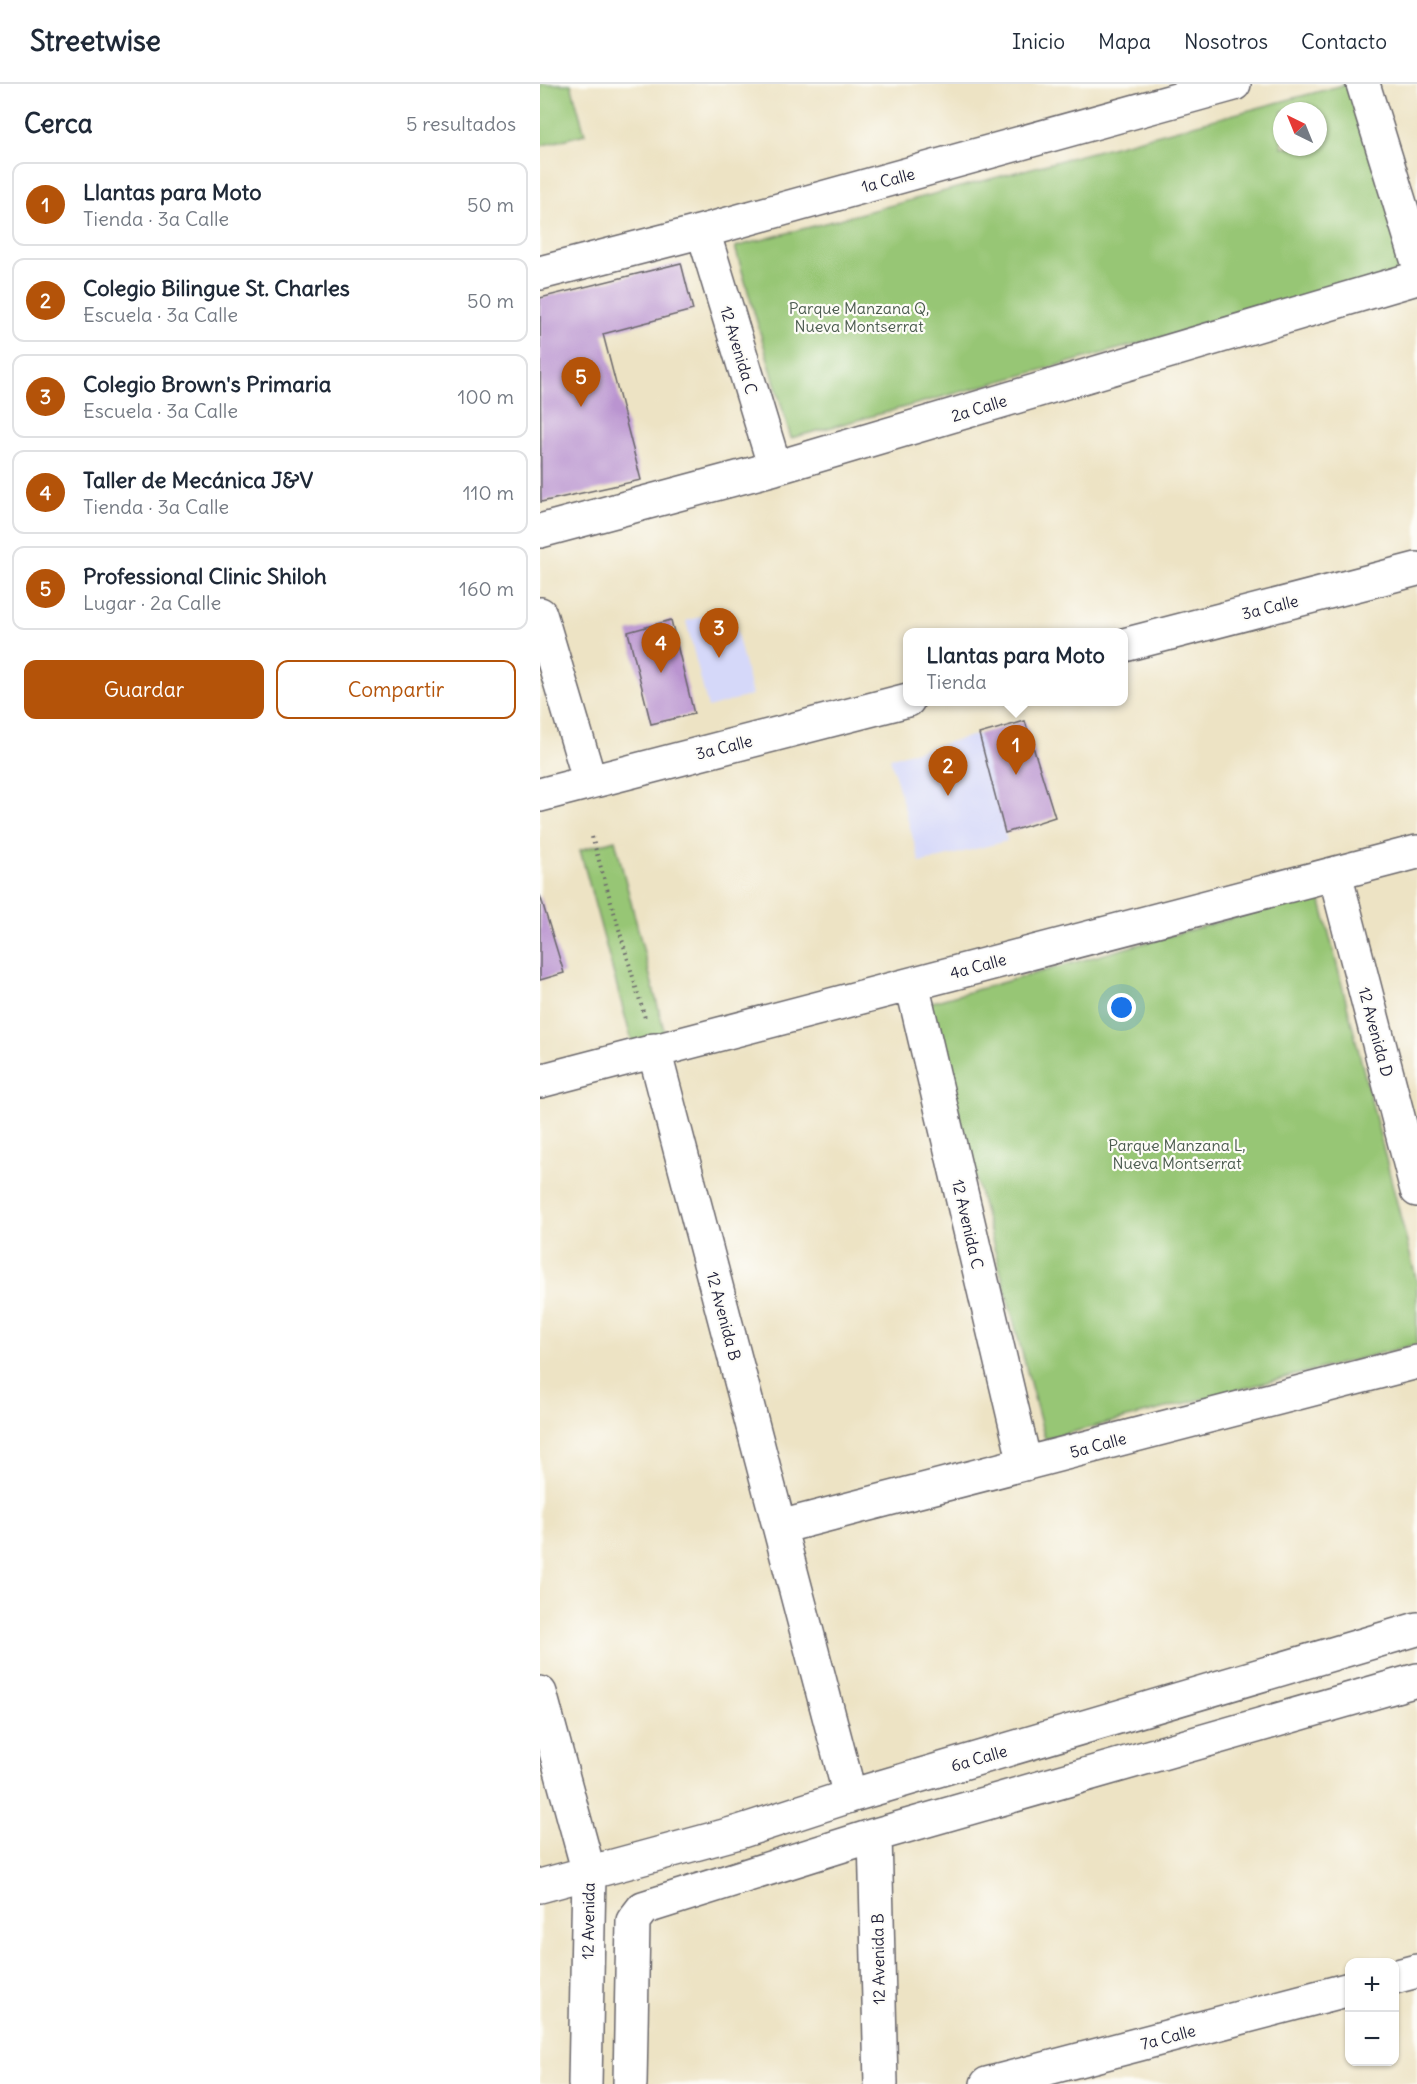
<!DOCTYPE html>
<html lang="es">
<meta charset="utf-8">
<style>
:root{--surface:#fff;--page:#f6f6f7;--text:#1f2937;--muted:#747a83;--line:#e0e1e3;--accent:#b45309}
body{margin:0;font-family:Delius,sans-serif;background:var(--page);color:var(--text)}
.controls{position:absolute;right:18px;bottom:18px;display:grid;overflow:hidden;border-radius:12px;box-shadow:0 2px 4px #0004}
.controls button{width:54px;height:54px;display:grid;place-items:center;padding:0;border:0;border-bottom:2px solid var(--line);background:var(--surface);color:var(--text);font:30px sans-serif}
.compass{position:absolute;left:733px;top:18px;width:54px;height:54px;border-radius:50%;background:var(--surface);box-shadow:0 2px 4px #0004;rotate:317deg}
.you{position:absolute;left:582px;top:924px;width:21px;height:21px;margin:-15px;border:4px solid #fff;border-radius:50%;background:#1a73e8;box-shadow:0 0 0 9px #1a73e833}
.badge{display:grid;place-items:center;width:39px;height:39px;border-radius:50%;background:var(--accent);color:#fff;font-size:20px;font-weight:700}
.pin{position:absolute;translate:-50% -50px;filter:drop-shadow(0 2px 3px #0008)}
.pin::after{content:'';position:absolute;top:32px;width:21px;height:18px;background:inherit;clip-path:polygon(0 0,100% 0,50% 100%)}
.popup{position:absolute;left:363px;top:544px;width:225px;height:78px;box-sizing:border-box;display:grid;place-content:center;border-radius:12px;background:var(--surface);filter:drop-shadow(0 2px 4px #0005);font-size:20px;white-space:nowrap;color:var(--muted)}
.popup b{font-size:22px;color:var(--text)}
.popup::after{content:'';position:absolute;left:50%;top:100%;margin-left:-12px;border:12px solid transparent;border-top-color:var(--surface)}
.list{margin:0;padding:0;list-style:none}
h2{display:flex;justify-content:space-between;align-items:center;height:78px;margin:0;padding:0 24px;font-size:26px}
h2 small{font-size:20px;font-weight:400;color:var(--muted)}
.list li{display:grid;grid-template-columns:39px 1fr auto;gap:18px;align-items:center;box-sizing:border-box;height:84px;margin:0 12px 12px;padding:0 12px;border:2px solid var(--line);border-radius:12px}
.list b{display:block;font-size:22px;white-space:nowrap}
.list p{margin:0;font-size:20px;white-space:nowrap;color:var(--muted)}
.list em{font-size:20px;font-style:normal;color:var(--muted)}
.actions{display:flex;gap:12px;padding:18px 24px}
.actions a{flex:1;padding:14px 0;border:2px solid var(--accent);border-radius:12px;text-align:center;font-size:21px;color:var(--accent)}
.actions .main{background:var(--accent);color:#fff}
.map{position:relative;flex:none;width:877px;height:2000px;overflow:hidden}
header{display:flex;align-items:center;gap:36px;box-sizing:border-box;height:84px;padding:0 30px;background:var(--surface);border-bottom:2px solid var(--line)}
header strong{font-size:28px}
nav{display:flex;gap:33px;margin-inline-start:auto;font-size:21px}
main{display:flex}
aside{flex:1;background:var(--surface)}
.map>svg:first-child{display:block}
.built{fill:#d5d8f9}
.green{fill:#97c675;stroke:#5c7458;stroke-width:1.5;fill-rule:evenodd}
.building{fill:#ba94d0}
.lines{fill:none;stroke-linecap:round;stroke-linejoin:round}
.street-casing{stroke:#69666b;stroke-width:36}
.path{stroke:#69666b;stroke-width:4;stroke-dasharray:1.5 4.5;stroke-linecap:butt}
.street{stroke:#fff;stroke-width:33}
.labels{text-anchor:middle;dominant-baseline:central;stroke-width:4.5;stroke-linejoin:round;paint-order:stroke}
.street-label{font-size:16px;fill:#22223b;stroke:#fdfcf7}
.park-label{font-size:16px;fill:#4b5b4f;stroke:#fdfcf7}
</style>
<header>
<strong>Streetwise</strong>
<nav><a>Inicio</a><a>Mapa</a><a>Nosotros</a><a>Contacto</a></nav>
</header>
<main>
<aside>
<h2>Cerca<small>5 resultados</small></h2>
<ul class="list">
<li><span class="badge">1</span><div><b>Llantas para Moto</b><p>Tienda · 3a Calle</p></div><em>50 m</em></li>
<li><span class="badge">2</span><div><b>Colegio Bilingue St. Charles</b><p>Escuela · 3a Calle</p></div><em>50 m</em></li>
<li><span class="badge">3</span><div><b>Colegio Brown's Primaria</b><p>Escuela · 3a Calle</p></div><em>100 m</em></li>
<li><span class="badge">4</span><div><b>Taller de Mecánica J&amp;V</b><p>Tienda · 3a Calle</p></div><em>110 m</em></li>
<li><span class="badge">5</span><div><b>Professional Clinic Shiloh</b><p>Lugar · 2a Calle</p></div><em>160 m</em></li>
</ul>
<div class="actions"><a class="main">Guardar</a><a>Compartir</a></div>
</aside>
<div class="map">
<svg width="877" height="2000" viewBox="0 0 877 2000">
<rect width="100%" height="100%" fill="#fdfcf7"/>
<filter id="ink" filterUnits="userSpaceOnUse"><feTurbulence type="fractalNoise" baseFrequency=".0167" numOctaves="2"/><feDisplacementMap in="SourceGraphic" scale="12" xChannelSelector="R" yChannelSelector="G"/><feConvolveMatrix kernelMatrix="1 2 1 2 8 2 1 2 1" color-interpolation-filters="sRGB"/></filter>
<filter id="wash" filterUnits="userSpaceOnUse"><feTurbulence type="fractalNoise" baseFrequency=".008" numOctaves="4" result="noise"/><feDisplacementMap in="SourceGraphic" scale="24" xChannelSelector="R" yChannelSelector="G"/><feGaussianBlur stdDeviation="1.35" result="paint"/><feColorMatrix in="noise" values="0 0 0 0 0 0 0 0 0 0 0 0 0 0 0 0 0 1.4 0 .05"/><feComposite in="paint" operator="in"/></filter>
<g filter="url(#wash)">
<rect width="100%" height="100%" fill="#ede3c4"/>
<path class="built" d="M191,524L212,611L168,624L146,537Z
M439,650L467,757L380,779L350,674Z"/>
<path class="green" d="M0,0H31L45,50L0,62Z
M807,0H821L873,185L251,354L195,163ZM742,27H778V63H742Z
M75,756L125,950L92,958L40,766Z
M779,810L877,1198V1260L505,1355L389,919Z"/>
<g id="blocks">
<path class="building" d="M141,179L153,226L63,250L101,396L1,418L0,214Z
M131,536L154,630L111,640L88,548Z
M485,637L515,733L465,749L439,650Z
M0,811L24,889L0,896Z"/>
</g>
</g>
<g filter="url(#ink)">
<use href="#blocks" fill-opacity="0" stroke="#69666b" stroke-width="1.5"/>
<g class="lines">
<g class="street-casing">
<path id="street" d="M823,0L877,175
M163,147L235,384
M0,189L163,147L694,0
M0,447L235,384L877,194
M0,530L50,698
M584,561L877,485
M0,711L368,616
M795,790L877,1106
M372,900L485,1380
M114,966L310,1712
M0,997L877,768
M240,1443L877,1278
M0,1609L49,1789L45,2000
M335,1751L341,2000
M0,1802L199,1748L310,1712L877,1545
M854,1893L877,1887
M90,2000L93,1837L103,1824L335,1751L877,1596
M447,2000L810,1905"/>
</g>
<path class="path" d="M52,753L105,934"/>
<use href="#street" class="street"/>
</g>
</g>
<g class="labels">
<g class="street-label">
<text transform="translate(348 96) rotate(-15)">1a Calle</text>
<text transform="translate(199 266) rotate(73)">12 Avenida C</text>
<text transform="translate(439 324) rotate(-17)">2a Calle</text>
<text transform="translate(730 523) rotate(-14)">3a Calle</text>
<text transform="translate(184 663) rotate(-14)">3a Calle</text>
<text transform="translate(438 882) rotate(-15)">4a Calle</text>
<text transform="translate(836 948) rotate(75)">12 Avenida D</text>
<text transform="translate(428 1140) rotate(77)">12 Avenida C</text>
<text transform="translate(184 1232) rotate(75)">12 Avenida B</text>
<text transform="translate(558 1361) rotate(-15)">5a Calle</text>
<text transform="translate(439 1674) rotate(-16)">6a Calle</text>
<text transform="translate(48 1837) rotate(-89)">12 Avenida</text>
<text transform="translate(338 1875) rotate(-91)">12 Avenida B</text>
<text transform="translate(628 1953) rotate(-15)">7a Calle</text>
</g>
<g class="park-label">
<text x="319" y="224">Parque Manzana Q,<tspan x="319" dy="18">Nueva Montserrat</tspan></text>
<text x="637" y="1061">Parque Manzana L,<tspan x="637" dy="18">Nueva Montserrat</tspan></text>
</g>
</g>
</svg>
<div class="controls">
<button>+</button>
<button>−</button>
</div>
<svg class="compass" viewBox="-18 -18 36 36"><path d="M0-13l5 13h-10z" fill="#e53935"/><path d="M0 13l5-13h-10z" fill="#747a83"/></svg>
<div class="you"></div>
<div class="pin badge" style="left:476px;top:691px">1</div>
<div class="popup"><b>Llantas para Moto</b>Tienda</div>
<div class="pin badge" style="left:408px;top:712px">2</div>
<div class="pin badge" style="left:179px;top:574px">3</div>
<div class="pin badge" style="left:121px;top:589px">4</div>
<div class="pin badge" style="left:41px;top:323px">5</div>
</div>
</main>
